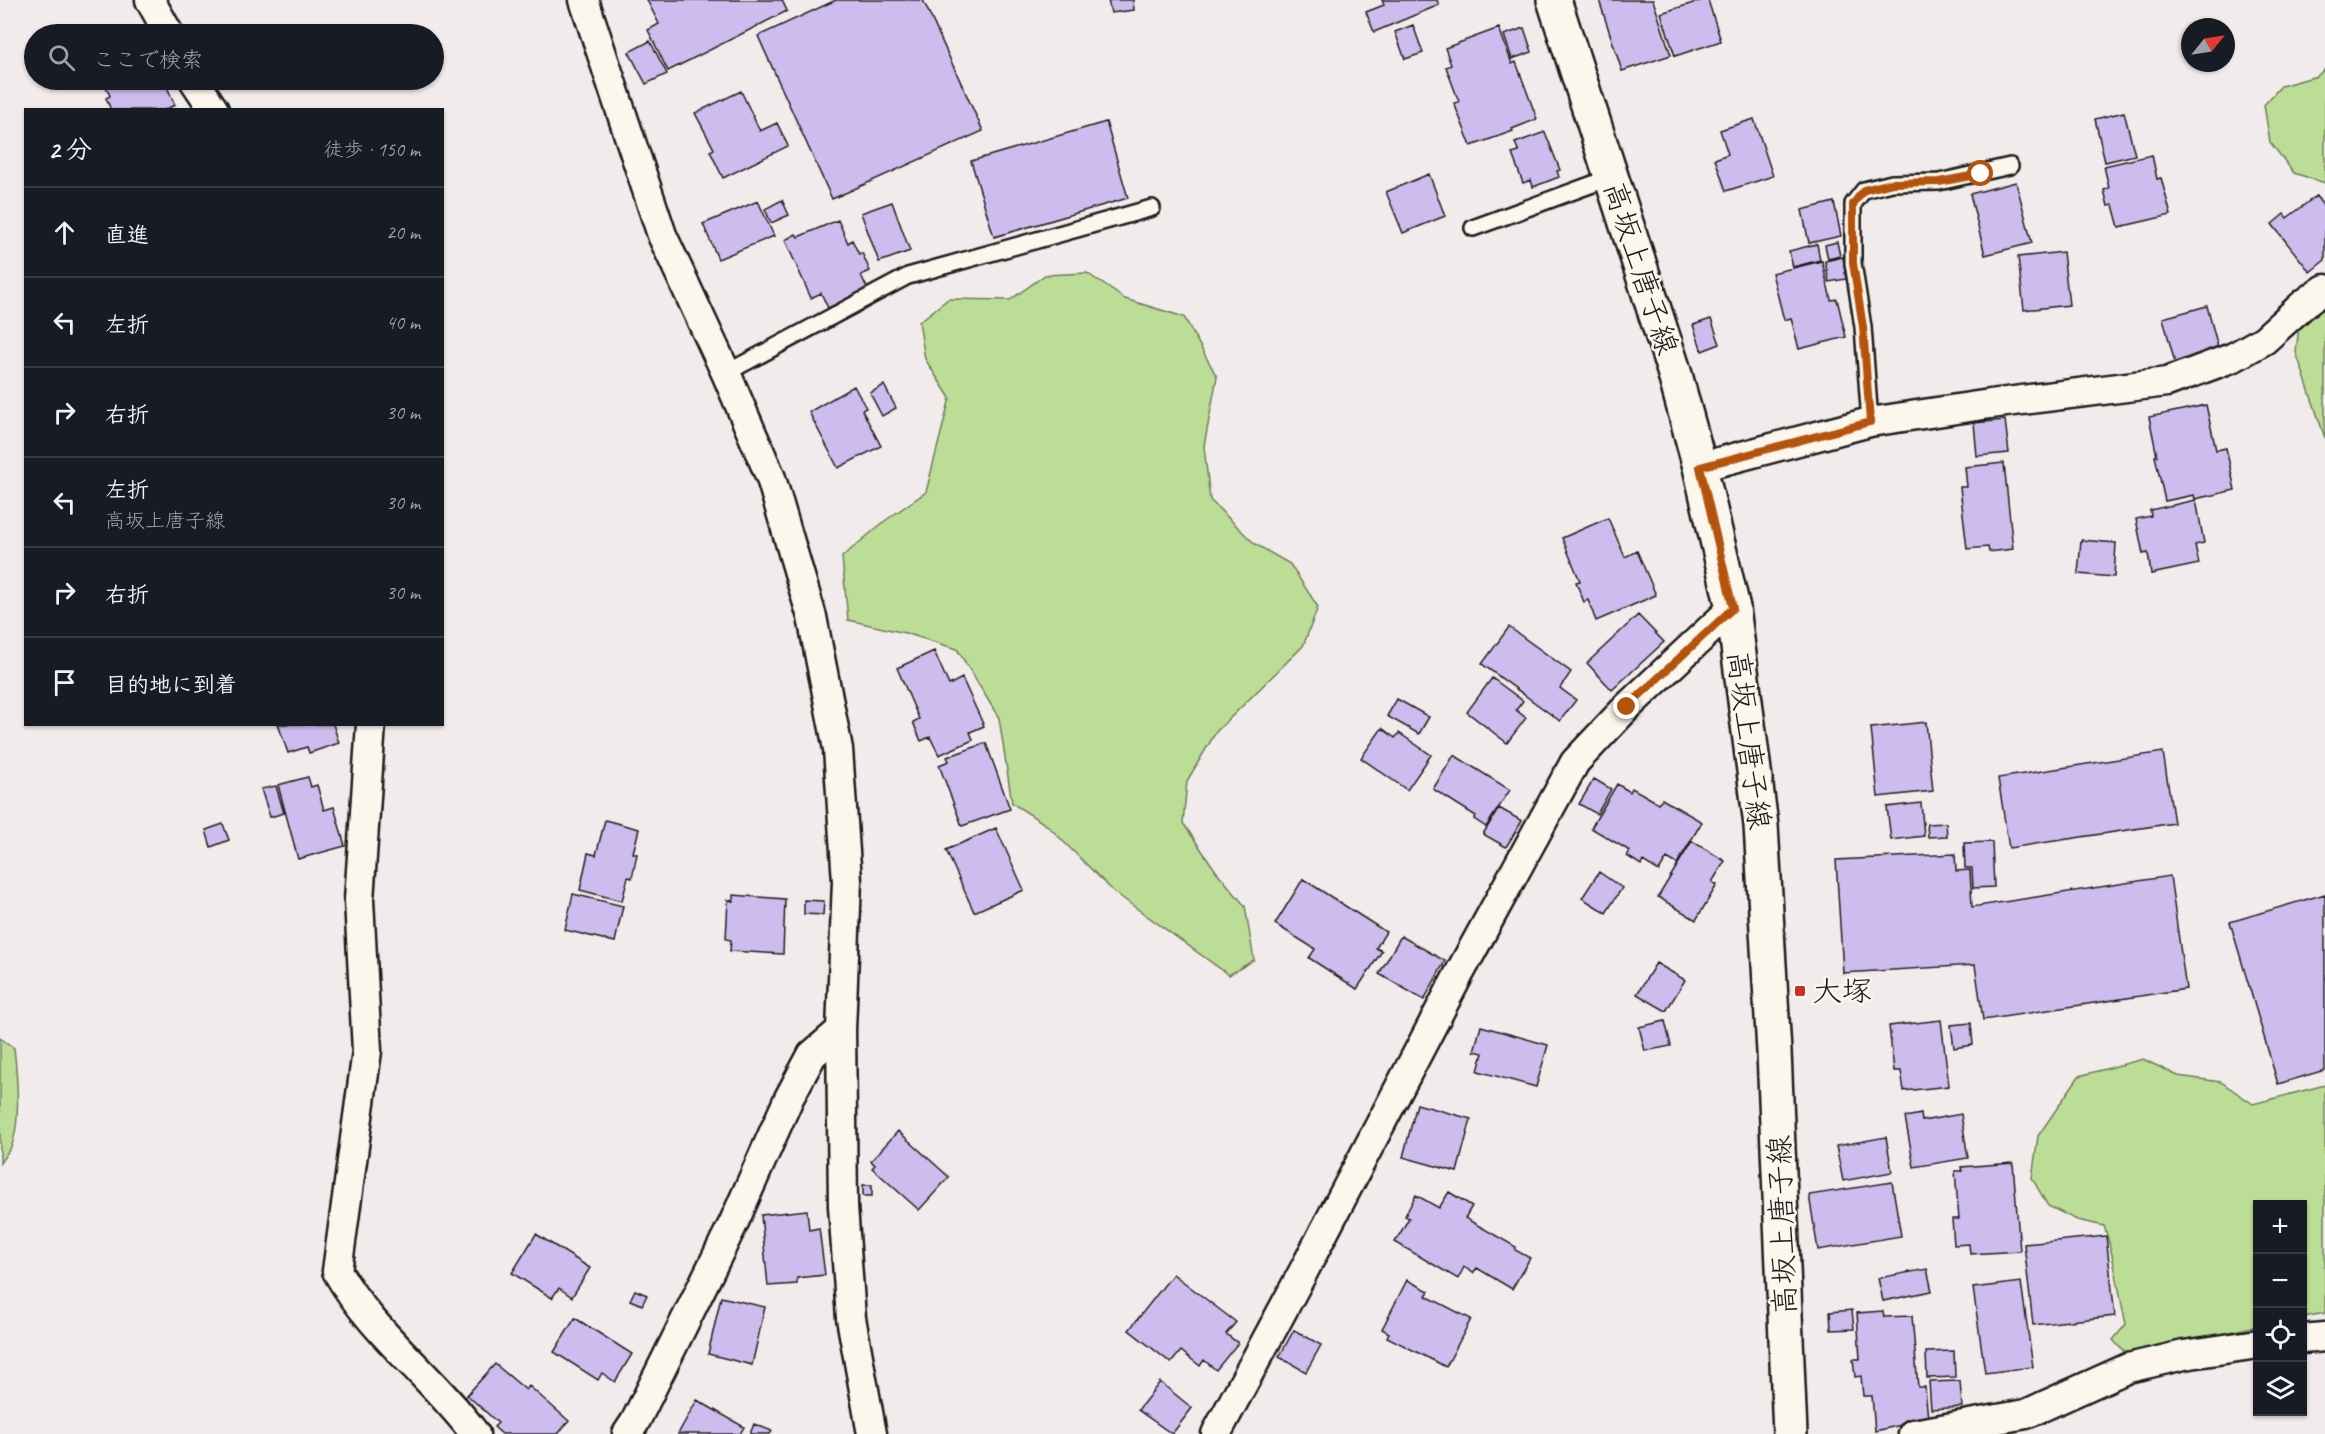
<!DOCTYPE html>
<html lang="ja">
<meta charset="utf-8">
<style>
:root{--surface:#171b24;--page:#20242c;--text:#f1f3f6;--muted:#9ea1a6;--line:#363941}
body{margin:0;font-family:Caveat,"Klee One",sans-serif;background:var(--page);color:var(--text)}
.controls{position:absolute;right:18px;bottom:18px;display:grid;overflow:hidden;border-radius:0px;box-shadow:0 2px 4px #0004}
.controls button{width:54px;height:54px;display:grid;place-items:center;padding:0;border:0;border-bottom:2px solid var(--line);background:var(--surface);color:var(--text);font:30px sans-serif}
.compass{position:absolute;left:2181px;top:18px;width:54px;height:54px;border-radius:50%;background:var(--surface);box-shadow:0 2px 4px #0004;rotate:60deg}
.stop{position:absolute;width:18px;height:18px;margin:-14px;border:4px solid #b45309;border-radius:50%;background:#fff}
.stop.end{background:#b45309;border-color:#fff;box-shadow:0 2px 6px #0008}
.list{margin:0;padding:0;list-style:none}
h2{display:flex;justify-content:space-between;align-items:center;height:78px;margin:0;padding:0 24px;font-size:26px}
h2 small{font-size:20px;font-weight:400;color:var(--muted)}
.list li{display:grid;grid-template-columns:39px 1fr auto;gap:18px;align-items:center;box-sizing:border-box;height:90px;padding:0 24px;border-top:2px solid var(--line)}
.list b{display:block;font-size:22px;white-space:nowrap}
.list p{margin:0;font-size:20px;white-space:nowrap;color:var(--muted)}
.list em{font-size:20px;font-style:normal;color:var(--muted)}
.icon{flex:none;width:33px;height:33px;fill:none;stroke:currentColor;stroke-width:2;stroke-linecap:round;stroke-linejoin:round}
.map{position:relative;flex:none;width:2325px;height:1434px;overflow:hidden}
.search{position:absolute;background:var(--surface);box-shadow:0 2px 4px #0004;left:24px;top:24px;width:420px;height:66px;display:flex;align-items:center;gap:15px;box-sizing:border-box;padding:0 21px;border-radius:33px;color:var(--muted);font-size:22px}
.panel{position:absolute;background:var(--surface);box-shadow:0 2px 4px #0004;left:24px;top:108px;width:420px;height:618px;border-radius:0px}
.map>svg:first-child{display:block}
.green{fill:#bcdd96;stroke:#6c7c59;stroke-width:1.5}
.building{fill:#cdbced;stroke:#1c1c1c;stroke-width:1.5}
.lines{fill:none;stroke-linecap:round;stroke-linejoin:round}
.lane-casing{stroke:#1c1c1c;stroke-width:20}
.street-casing{stroke:#1c1c1c;stroke-width:33}
.secondary-casing{stroke:#1c1c1c;stroke-width:38}
.lane{stroke:#fbf7ec;stroke-width:15}
.street{stroke:#fbf7ec;stroke-width:28}
.secondary{stroke:#fbf7ec;stroke-width:33}
.route{stroke:#b45309;stroke-width:8}
.poi-dot{fill:#c8321e;stroke:#fbf7ec;stroke-width:2}
.labels{text-anchor:middle;dominant-baseline:central;stroke-width:5;stroke-linejoin:round;paint-order:stroke}
.street-label{font-size:30px;fill:#1c1c1c;stroke:#fbf7ec}
.poi-label{font-size:30px;fill:#1c1c1c;stroke:#fbf7ec;text-anchor:start}
</style>
<div class="map">
<svg width="2325" height="1434" viewBox="0 0 2325 1434">
<rect width="100%" height="100%" fill="#f2ebec"/>
<filter id="ink" filterUnits="userSpaceOnUse"><feTurbulence type="fractalNoise" baseFrequency=".0167" numOctaves="2"/><feDisplacementMap in="SourceGraphic" scale="12" xChannelSelector="R" yChannelSelector="G"/><feConvolveMatrix kernelMatrix="1 2 1 2 8 2 1 2 1" color-interpolation-filters="sRGB"/></filter>
<g filter="url(#ink)">
<path class="green" d="M2325,69V183L2294,173L2270,142L2264,105L2281,86L2317,76Z
M1087,273L1125,299L1184,317L1217,377L1204,446L1210,500L1255,544L1290,564L1318,607L1303,646L1216,732L1187,781L1183,823L1216,871L1245,906L1254,960L1229,975L1114,892L1048,826L1012,803L999,718L957,649L905,633L848,620L842,557L886,520L926,492L950,398L925,359L919,322L948,299L1010,300L1045,275Z
M2325,301V438L2296,352L2299,326Z
M0,1038L14,1048C17,1074 21,1123 11,1147C8,1152 3,1158 0,1163Z
M2143,1059L2178,1076L2221,1082L2253,1104L2325,1085V1313L2303,1317L2302,1204H2258L2257,1326L2148,1350L2129,1357L2113,1340L2126,1324C2118,1291 2115,1257 2104,1226L2077,1220L2048,1206L2032,1178L2038,1136L2079,1076Z"/>
<path class="building" d="M647,0H782L787,11L668,71L648,30L659,24Z
M836,0H923L983,131L832,199L758,36Z
M1108,0H1133L1134,10L1111,13Z
M1382,0H1437L1439,5L1374,32L1366,12L1384,5Z
M1599,0H1653L1671,55L1622,71Z
M1703,0H1708L1721,41L1675,56L1661,13Z
M1413,25L1423,53L1405,59L1395,32Z
M1499,28L1512,64L1516,62L1537,119L1512,129L1513,131L1471,146L1454,103L1459,102L1446,67L1451,65L1445,48Z
M1524,28L1532,52L1512,59L1504,35Z
M650,41L667,74L646,84L629,52Z
M103,80H164L175,105L164,110H111L106,98L110,96Z
M741,91L760,131L777,123L788,146L723,178L710,151L714,149L695,113Z
M2124,112L2135,155L2105,162L2095,119Z
M1754,119L1773,176L1726,191L1715,159L1728,154L1720,130Z
M1106,122L1128,198L994,237L971,161Z
M1545,132L1560,170L1557,171L1559,177L1533,187L1531,180L1523,183L1512,154L1519,152L1515,143Z
M2152,155L2157,179L2161,178L2171,215L2119,227L2113,205L2108,206L2104,190L2109,188L2104,166Z
M1429,174L1445,216L1403,233L1386,192Z
M2016,182L2032,243L1985,255L1970,194Z
M2316,196L2325,208V260L2310,272L2272,224L2284,214L2287,218Z
M782,200L789,215L771,223L765,209Z
M758,201L774,236L718,259L703,224Z
M892,202L910,251L879,262L861,213Z
M1834,202L1841,236L1809,243L1802,210Z
M838,220L848,243L852,240L859,254L862,253L870,271L861,275L868,290L828,308L821,293L811,298L785,240L796,234L798,237Z
M1837,242L1840,256L1828,259L1825,245Z
M1817,244L1820,260L1793,267L1789,251Z
M2063,252L2069,305L2024,310L2018,257Z
M1843,257L1846,279L1829,282L1825,261Z
M1822,261L1831,300L1837,299L1846,337L1799,349L1791,318L1784,320L1772,273Z
M2207,306L2219,351L2175,363L2163,318Z
M1711,319L1720,344L1702,351L1693,325Z
M884,385L896,408L882,416L870,393Z
M854,386L866,408L862,410L881,446L838,468L809,412Z
M2206,405L2216,450L2226,448L2235,490L2195,499L2194,495L2165,501L2155,456H2157L2149,417Z
M2005,420L2009,453L1977,456L1974,423Z
M2004,463L2013,549L1989,552L1988,547L1967,549L1960,487H1967L1965,467Z
M2196,500L2204,543L2195,545L2199,564L2151,574L2148,553L2143,554L2136,519L2151,516L2150,510Z
M1608,518L1625,557L1637,551L1656,595L1596,621L1588,600L1584,602L1576,582L1580,581L1562,538Z
M2081,540L2116,543L2114,577L2078,574Z
M1638,615L1664,642L1612,690L1587,663Z
M1509,627L1571,672L1560,688L1576,700L1560,721L1482,664Z
M934,651L949,685L962,678L984,726L970,732L973,740L939,755L930,737L921,741L913,722L919,719L897,668Z
M1492,678L1523,701L1516,710L1526,718L1507,743L1467,712Z
M1397,699L1429,717L1419,734L1387,716Z
M1926,722L1933,791L1878,797L1871,728Z
M278,724H333L339,743L309,753L307,747L288,753Z
M1382,728L1395,738L1399,733L1431,755L1407,790L1361,758Z
M986,743L1010,809L962,826L939,765L949,761L947,757Z
M2163,752L2174,823L2009,848L1998,778Z
M1454,755L1510,790L1486,827L1474,819L1476,816L1433,789Z
M308,777L311,787L317,785L324,810L334,807L345,846L298,859L278,785Z
M1594,779L1611,789L1597,814L1579,804Z
M1617,784L1630,792L1632,788L1658,803L1662,799L1702,822L1677,864L1667,858L1659,871L1643,861L1641,865L1627,856L1630,851L1591,828Z
M276,786L284,813L270,817L261,789Z
M1921,803L1924,836L1891,840L1887,807Z
M1499,808L1522,821L1506,847L1483,834Z
M605,820L639,829L633,853L637,854L632,878L628,877L622,901L580,890L588,853L596,855Z
M1946,823L1947,836L1928,837L1927,824Z
M223,824L229,840L211,847L206,830Z
M996,828L1024,890L974,912L946,850Z
M1692,841L1725,861L1712,882L1717,885L1696,920L1658,897Z
M1992,842L1994,887L1973,888L1972,868H1965L1964,843Z
M1955,854L1956,871L1970,870L1972,907L2170,876L2186,989L1983,1020L1975,965L1843,973L1836,860Z
M1599,872L1622,888L1606,913L1582,898Z
M1303,879L1386,932L1376,948L1382,951L1357,989L1309,958L1315,949L1275,924Z
M573,894L623,906L615,942L565,930Z
M2325,894V1070L2278,1084L2230,922Z
M733,895L785,899L783,954L730,951L731,940L726,939L728,900L733,901Z
M804,900L824,901L823,915L804,914Z
M1401,936L1445,961L1424,1000L1379,974Z
M1656,963L1685,980L1666,1011L1637,994Z
M1941,1020L1949,1086L1904,1091L1901,1071H1894L1889,1026Z
M1665,1021L1671,1046L1645,1051L1639,1027Z
M1971,1023L1973,1045L1954,1048L1951,1025Z
M1481,1026L1548,1045L1536,1087L1478,1071L1483,1053L1474,1051Z
M1417,1104L1471,1119L1457,1172L1403,1157Z
M1921,1114L1922,1121L1961,1114L1968,1158L1914,1167L1905,1117Z
M898,1131L949,1177L919,1210L872,1168L875,1165L871,1161Z
M1886,1137L1892,1172L1843,1181L1836,1146Z
M2013,1163L2020,1251L1970,1254L1969,1244L1954,1245L1952,1219H1959L1955,1171H1962L1961,1167Z
M1892,1182L1901,1236L1818,1250L1809,1195Z
M863,1185H872V1196H863Z
M1449,1192L1472,1206L1465,1218L1516,1247L1515,1250L1530,1258L1512,1289L1477,1268L1473,1273L1464,1267L1458,1279L1395,1242L1409,1218L1405,1216L1416,1195L1439,1208Z
M807,1210L809,1230L819,1228L825,1275L797,1278V1284L768,1286L761,1215Z
M536,1234L590,1268L572,1297L559,1288L552,1298L512,1273Z
M2106,1236L2115,1316L2033,1325L2024,1244Z
M1927,1269L1932,1291L1883,1301L1878,1278Z
M1173,1274L1236,1322L1226,1334L1238,1343L1216,1370L1204,1360L1200,1366L1181,1351L1171,1363L1129,1330Z
M1407,1280L1429,1291L1426,1296L1471,1319L1446,1367L1387,1337L1389,1333L1382,1329Z
M2021,1282L2033,1367L1985,1373L1973,1288Z
M635,1290L647,1295L642,1305L630,1300Z
M721,1297L765,1307L752,1365L708,1354Z
M1852,1310L1854,1329L1831,1330L1830,1312Z
M1883,1311L1884,1317L1912,1316L1918,1387H1925L1928,1419L1875,1431L1872,1396H1863L1861,1376L1855,1377L1853,1359H1860L1857,1313Z
M575,1318L632,1354L615,1382L602,1373L598,1380L554,1352Z
M1294,1330L1321,1345L1306,1372L1279,1357Z
M1954,1351L1955,1377L1927,1378L1926,1352Z
M495,1364L526,1390L529,1386L569,1421L558,1434H502L494,1427L498,1423L467,1395Z
M1960,1381L1962,1407L1931,1409L1929,1382Z
M1160,1382L1192,1408L1172,1434L1138,1410Z
M697,1400L744,1427L740,1434H678Z
M754,1424L772,1431L770,1434H750Z"/>
<g class="lines">
<g class="lane-casing">
<path id="lane" d="M1473,228L1612,177
M726,373L908,276L1152,208
M1870,422L1863,327L1853,263V204L1864,190L1892,183L1939,182L2010,166"/>
</g>
<g class="street-casing">
<path id="street" d="M150,0L169,34
M584,0L662,235L726,373L771,478L812,617L838,749L847,881L841,1030L843,1206L851,1318L872,1434
M194,80L214,110
M1700,467L1870,422L1990,404L2167,382L2234,357L2264,340L2305,303L2325,289
M371,724L359,900L367,1051L337,1271C372,1333 433,1377 475,1434
M2302,1339L2325,1337
M627,1434L635,1422L734,1222L789,1098L812,1055L841,1030
M1216,1434L1302,1274L1459,974L1575,762L1627,707L1733,608
M1913,1434L2026,1414L2128,1368L2184,1355L2258,1344"/>
</g>
<g class="secondary-casing">
<path id="secondary" d="M1554,0L1674,371L1700,467L1733,608L1761,825L1774,1052L1790,1434"/>
</g>
<use href="#lane" class="lane"/>
<use href="#street" class="street"/>
<use href="#secondary" class="secondary"/>
</g>
</g>
<g class="lines" filter="url(#ink)">
<path class="route" d="M1627,707L1733,608L1700,467L1870,422L1863,327L1853,263V204L1864,190L1892,183L1939,182L1981,174"/>
</g>
<rect class="poi-dot" x="1794" y="985" width="12" height="12" rx="3"/>
<g class="labels">
<g class="street-label">
<text transform="translate(1641 268) rotate(72)">高坂上唐子線</text>
<text transform="translate(1749 740) rotate(83)">高坂上唐子線</text>
<text transform="translate(1782 1225) rotate(-92)">高坂上唐子線</text>
</g>
<g class="poi-label">
<text x="1812" y="991">大塚</text>
</g>
</g>
</svg>
<div class="controls">
<button>+</button>
<button>−</button>
<button><svg class="icon" aria-label="locate" viewBox="0 0 24 24"><circle cx="12" cy="12" r="6"/><path d="M12 2v4M12 18v4M2 12h4M18 12h4"/></svg></button>
<button><svg class="icon" aria-label="layers" viewBox="0 0 24 24"><path d="M12 4l9 5-9 5-9-5zM3 14l9 5 9-5"/></svg></button>
</div>
<svg class="compass" viewBox="-18 -18 36 36"><path d="M0-13l5 13h-10z" fill="#e53935"/><path d="M0 13l5-13h-10z" fill="#9ea1a6"/></svg>
<div class="stop" style="left:1981px;top:174px"></div>
<div class="stop end" style="left:1627px;top:707px"></div>
<div class="search"><svg class="icon" aria-label="search" viewBox="0 0 24 24"><circle cx="10" cy="10" r="6"/><path d="M15 15l6 6"/></svg>ここで検索</div>
<section class="panel">
<h2>2 分<small>徒歩 · 150 m</small></h2>
<ul class="list">
<li><svg class="icon" aria-label="ahead" viewBox="0 0 24 24"><path d="M12 20V5M6 11l6-6 6 6"/></svg><div><b>直進</b></div><em>20 m</em></li>
<li><svg class="icon" aria-label="left" viewBox="0 0 24 24"><path d="M17 20v-9H6M10 6l-5 5 5 5"/></svg><div><b>左折</b></div><em>40 m</em></li>
<li><svg class="icon" aria-label="right" viewBox="0 0 24 24"><path d="M7 20v-9h11M14 6l5 5-5 5"/></svg><div><b>右折</b></div><em>30 m</em></li>
<li><svg class="icon" aria-label="left" viewBox="0 0 24 24"><path d="M17 20v-9H6M10 6l-5 5 5 5"/></svg><div><b>左折</b><p>高坂上唐子線</p></div><em>30 m</em></li>
<li><svg class="icon" aria-label="right" viewBox="0 0 24 24"><path d="M7 20v-9h11M14 6l5 5-5 5"/></svg><div><b>右折</b></div><em>30 m</em></li>
<li><svg class="icon" aria-label="arrive" viewBox="0 0 24 24"><path d="M6 21V4h12l-3 4 3 4H6"/></svg><div><b>目的地に到着</b></div></li>
</ul>
</section>
</div>
